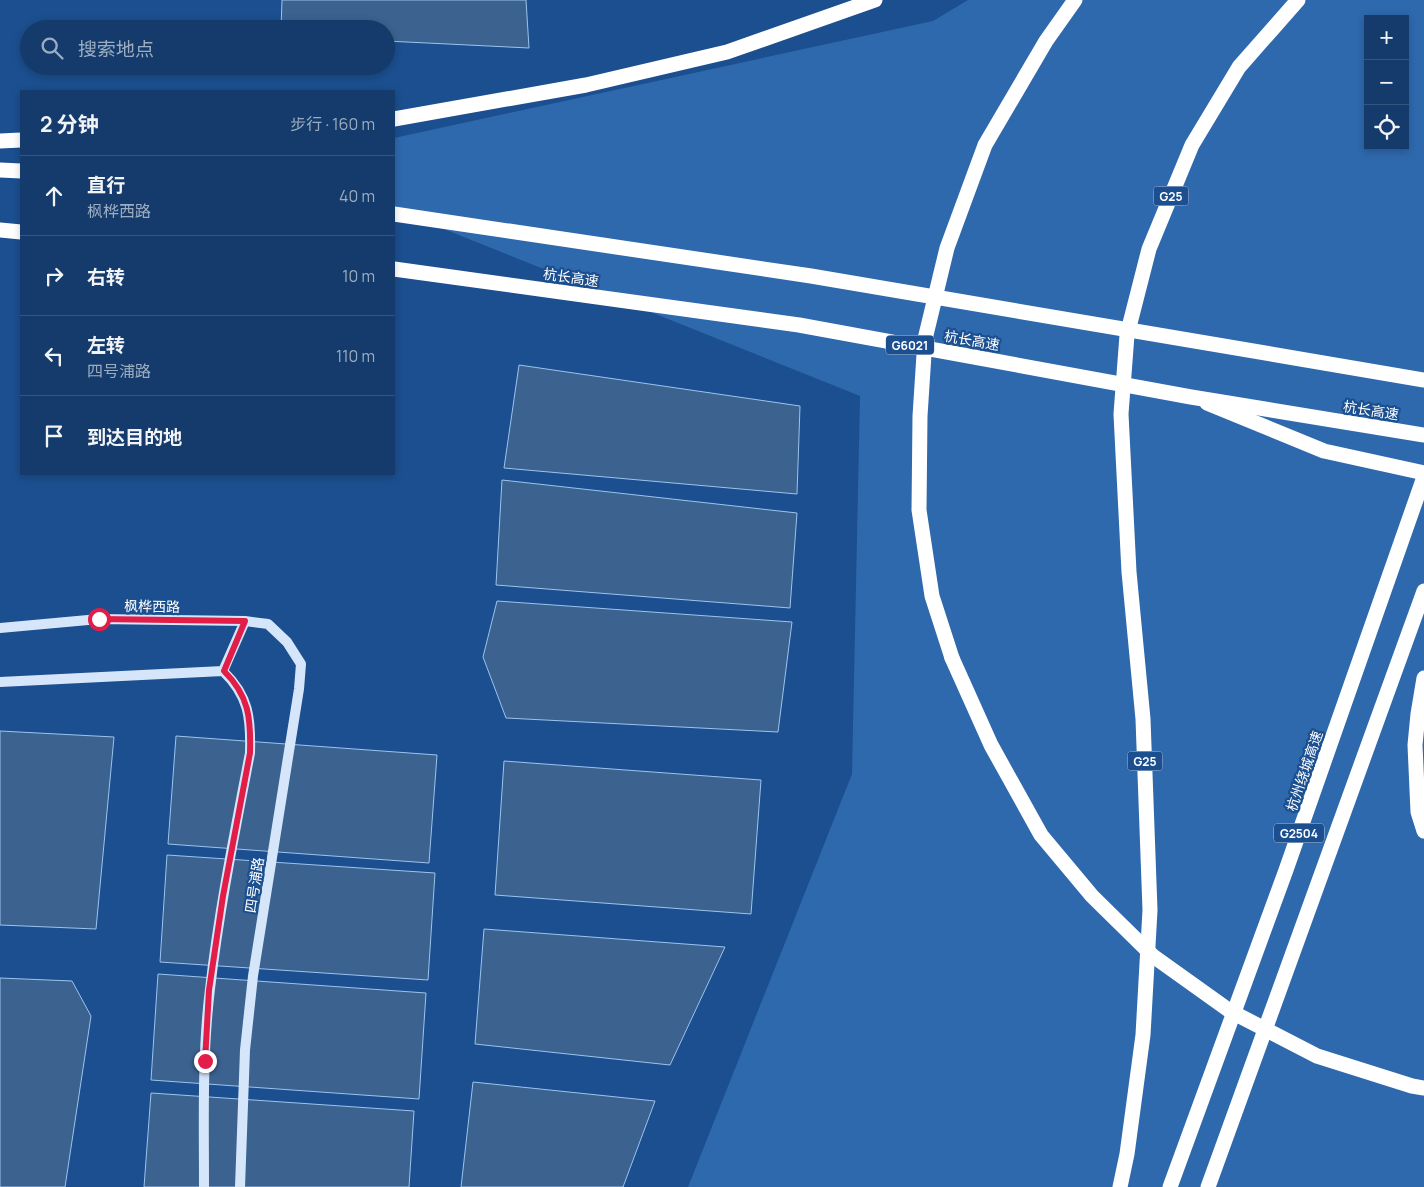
<!DOCTYPE html>
<html lang="zh">
<meta charset="utf-8">
<style>
:root{--surface:#143b6b;--page:#214673;--text:#f1f3f6;--muted:#9dadc1;--line:#33557e}
body{margin:0;font-family:Manrope,"Noto Sans SC",sans-serif;background:var(--page);color:var(--text)}
.controls{position:absolute;right:15px;top:15px;display:grid;overflow:hidden;border-radius:0px;box-shadow:0 2px 8px #0003}
.controls button{width:45px;height:45px;display:grid;place-items:center;padding:0;border:0;border-bottom:1px solid var(--line);background:var(--surface);color:var(--text);font:25px sans-serif}
.stop{position:absolute;width:15px;height:15px;margin:-11px;border:4px solid #e11d48;border-radius:50%;background:#fff}
.stop.end{background:#e11d48;border-color:#fff;box-shadow:0 1px 5px #0008}
.list{margin:0;padding:0;list-style:none}
h2{display:flex;justify-content:space-between;align-items:center;height:65px;margin:0;padding:0 20px;font-size:21px}
h2 small{font-size:16px;font-weight:400;color:var(--muted)}
.list li{display:grid;grid-template-columns:32px 1fr auto;gap:15px;align-items:center;box-sizing:border-box;height:80px;padding:0 20px;border-top:1px solid var(--line)}
.list b{display:block;font-size:19px;white-space:nowrap}
.list p{margin:0;font-size:16px;white-space:nowrap;color:var(--muted)}
.list em{font-size:16px;font-style:normal;color:var(--muted)}
.icon{flex:none;width:28px;height:28px;fill:none;stroke:currentColor;stroke-width:2;stroke-linecap:round;stroke-linejoin:round}
.map{position:relative;flex:none;width:1424px;height:1187px;overflow:hidden}
.search{position:absolute;background:var(--surface);box-shadow:0 2px 8px #0003;left:20px;top:20px;width:375px;height:55px;display:flex;align-items:center;gap:12px;box-sizing:border-box;padding:0 18px;border-radius:28px;color:var(--muted);font-size:19px}
.panel{position:absolute;background:var(--surface);box-shadow:0 2px 8px #0003;left:20px;top:90px;width:375px;height:385px;border-radius:0px}
.map>svg:first-child{display:block}
.green{fill:#2e69ad;fill-rule:evenodd}
.water{fill:#3c6290;stroke:#9cc4f0}
.lines{fill:none;stroke-linecap:round;stroke-linejoin:round}
.secondary{stroke:#d6e6fa;stroke-width:10}
.highway{stroke:#fff;stroke-width:15}
.highway-bridge{stroke:#fff;stroke-width:15}
.route{stroke:#e11d48;stroke-width:6}
.labels{text-anchor:middle;dominant-baseline:central;stroke-width:4.5;stroke-linejoin:round;paint-order:stroke}
.shield{fill:#1b4f8f;stroke:#bbcadd;stroke-width:1}
.shield-label{font-size:12px;font-weight:bold;fill:#fff}
.street-label{font-size:14px;fill:#fff;stroke:#1b4f8f}
</style>
<div class="map">
<svg width="1424" height="1187" viewBox="0 0 1424 1187">
<rect width="100%" height="100%" fill="#1b4f8f"/>
<path class="green" d="M968,0H1424V1187H688L852,774L860,396L394,209V138L933,21ZM1368,19H1405V146H1368Z"/>
<path class="water" d="M282,0H526L529,48L386,41V29H281Z
M519,365L800,406L797,494L504,468Z
M502,480L797,513L790,608L496,585Z
M497,601L792,622L778,732L506,718L483,657Z
M0,731L114,737L96,929L0,925Z
M176,736L437,755L429,863L168,844Z
M504,761L761,780L751,914L495,895Z
M167,855L435,873L428,980L160,962Z
M484,929L725,947L670,1065L475,1044Z
M158,974L426,993L419,1099L151,1080Z
M0,978L72,981L91,1016L65,1187H0Z
M473,1082L655,1101L623,1187H461Z
M151,1093L414,1111L409,1187H144Z"/>
<g class="lines">
<path class="secondary" d="M0,628L99,619L245,621L268,624L287,642L301,664L299,689L253,976L245,1050L240,1187
M223,671L245,621
M0,682L223,671
M204,1187C204,1121 202,1054 210,989C219,910 235,831 250,753C251,718 249,696 223,671"/>
<path class="highway" d="M394,119L586,85L727,52L875,0
M0,141L21,140
M0,170L21,171
M0,230L21,232
M1207,403L1324,451L1424,473
M952,658L932,596L919,510L920,416L925,339L947,248L985,145L1046,41L1075,0
M1424,678L1418,714L1415,745L1418,812L1424,831
M1120,1187L1127,1154L1143,1035L1150,910L1143,719L1129,572L1121,414L1127,335L1149,249L1192,145L1239,67L1298,0
M1170,1187L1286,870L1424,477
M1208,1187L1424,591"/>
<path class="highway-bridge" d="M394,214L811,276L1424,380
M394,269L799,325L1191,397L1424,435
M952,658L991,745L1041,835L1092,896L1153,956L1230,1011L1317,1056L1412,1086L1424,1088"/>
</g>
<g class="lines">
<path class="route" d="M99,619L245,621L224,671C249,696 251,718 250,753L223,896L209,990L205,1061"/>
</g>
<g class="labels">
<g class="shield">
<rect x="1153.5" y="186.5" width="35" height="19" rx="4"/>
<rect x="886" y="335.5" width="48" height="19" rx="4"/>
<rect x="1127.5" y="751.5" width="35" height="19" rx="4"/>
<rect x="1274" y="823.5" width="50" height="19" rx="4"/>
</g>
<g class="shield-label">
<text x="1171" y="196">G25</text>
<text x="910" y="345">G6021</text>
<text x="1145" y="761">G25</text>
<text x="1299" y="833">G2504</text>
</g>
<g class="street-label">
<text transform="translate(571 277) rotate(8)">杭长高速</text>
<text transform="translate(972 340) rotate(10)">杭长高速</text>
<text transform="translate(1371 410) rotate(9)">杭长高速</text>
<text transform="translate(152 606) rotate(1)">枫桦西路</text>
<text transform="translate(1304 771) rotate(-71)">杭州绕城高速</text>
<text transform="translate(254 885) rotate(-81)">四号浦路</text>
</g>
</g>
</svg>
<div class="controls">
<button>+</button>
<button>−</button>
<button><svg class="icon" aria-label="locate" viewBox="0 0 24 24"><circle cx="12" cy="12" r="6"/><path d="M12 2v4M12 18v4M2 12h4M18 12h4"/></svg></button>
</div>
<div class="stop" style="left:99px;top:619px"></div>
<div class="stop end" style="left:205px;top:1061px"></div>
<div class="search"><svg class="icon" aria-label="search" viewBox="0 0 24 24"><circle cx="10" cy="10" r="6"/><path d="M15 15l6 6"/></svg>搜索地点</div>
<section class="panel">
<h2>2 分钟<small>步行 · 160 m</small></h2>
<ul class="list">
<li><svg class="icon" aria-label="ahead" viewBox="0 0 24 24"><path d="M12 20V5M6 11l6-6 6 6"/></svg><div><b>直行</b><p>枫桦西路</p></div><em>40 m</em></li>
<li><svg class="icon" aria-label="right" viewBox="0 0 24 24"><path d="M7 20v-9h11M14 6l5 5-5 5"/></svg><div><b>右转</b></div><em>10 m</em></li>
<li><svg class="icon" aria-label="left" viewBox="0 0 24 24"><path d="M17 20v-9H6M10 6l-5 5 5 5"/></svg><div><b>左转</b><p>四号浦路</p></div><em>110 m</em></li>
<li><svg class="icon" aria-label="arrive" viewBox="0 0 24 24"><path d="M6 21V4h12l-3 4 3 4H6"/></svg><div><b>到达目的地</b></div></li>
</ul>
</section>
</div>
